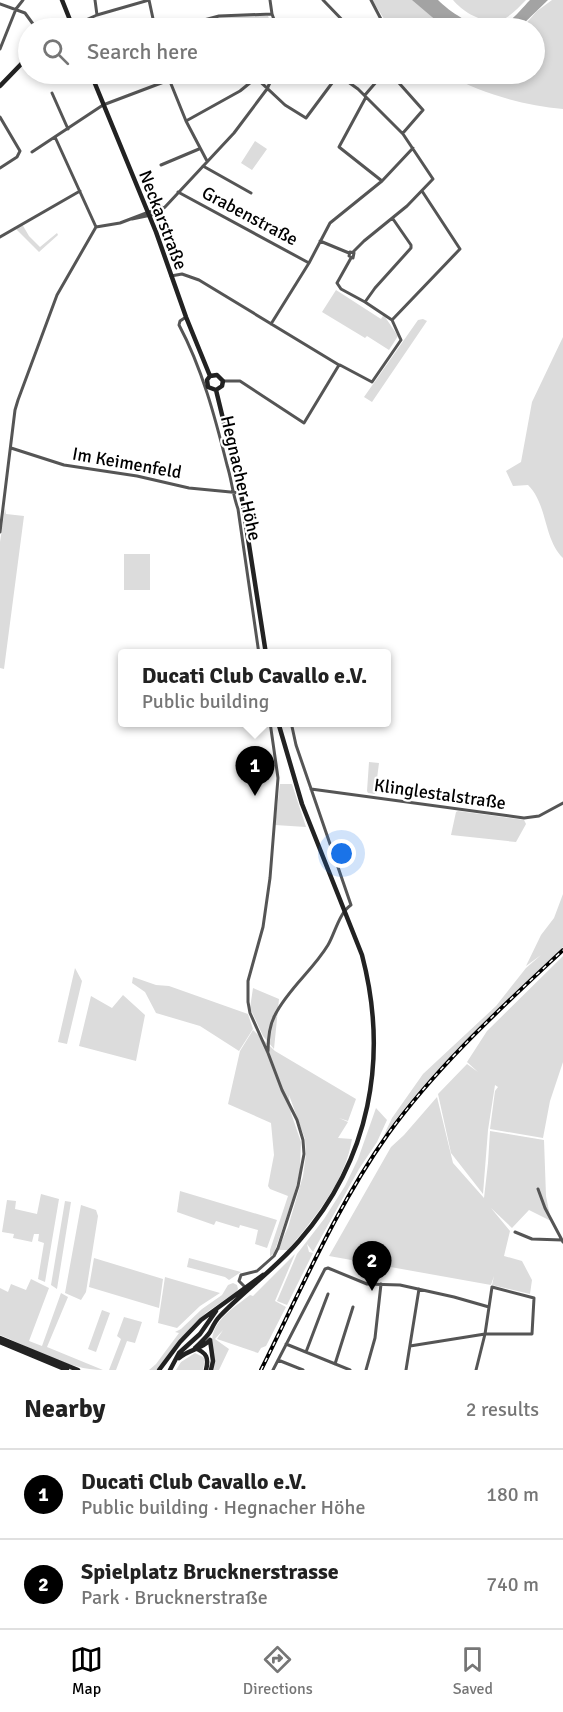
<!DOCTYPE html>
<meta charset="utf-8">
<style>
:root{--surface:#fff;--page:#f6f6f6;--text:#222;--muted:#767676;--line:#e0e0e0;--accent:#000}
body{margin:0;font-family:Signika,sans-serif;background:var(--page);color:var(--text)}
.you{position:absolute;left:342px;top:854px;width:21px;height:21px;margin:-15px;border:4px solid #fff;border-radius:50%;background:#1a73e8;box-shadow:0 0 0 9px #1a73e833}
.badge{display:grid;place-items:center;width:39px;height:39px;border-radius:50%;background:var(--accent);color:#fff;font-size:20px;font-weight:700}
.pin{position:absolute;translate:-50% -50px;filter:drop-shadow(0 2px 3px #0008)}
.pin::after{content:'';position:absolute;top:32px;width:21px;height:18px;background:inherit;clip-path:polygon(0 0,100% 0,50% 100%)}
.popup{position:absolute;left:118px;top:649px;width:273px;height:78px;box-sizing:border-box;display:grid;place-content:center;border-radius:6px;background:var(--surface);filter:drop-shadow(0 2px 4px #0005);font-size:20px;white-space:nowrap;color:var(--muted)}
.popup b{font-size:22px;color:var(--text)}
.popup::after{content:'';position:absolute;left:50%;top:100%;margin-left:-12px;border:12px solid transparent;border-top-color:var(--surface)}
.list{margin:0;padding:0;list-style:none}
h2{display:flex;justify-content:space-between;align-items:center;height:78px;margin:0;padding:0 24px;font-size:26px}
h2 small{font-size:20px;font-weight:400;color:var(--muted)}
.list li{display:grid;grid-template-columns:39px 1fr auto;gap:18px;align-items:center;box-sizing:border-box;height:90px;padding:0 24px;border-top:2px solid var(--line)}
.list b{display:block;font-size:22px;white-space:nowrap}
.list p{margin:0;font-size:20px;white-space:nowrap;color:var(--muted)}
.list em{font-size:20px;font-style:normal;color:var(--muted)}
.icon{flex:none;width:33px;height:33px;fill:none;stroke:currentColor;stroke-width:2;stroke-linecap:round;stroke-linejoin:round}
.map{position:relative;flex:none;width:563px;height:1370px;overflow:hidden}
.search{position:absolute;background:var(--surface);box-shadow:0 3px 9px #0003;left:18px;right:18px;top:18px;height:66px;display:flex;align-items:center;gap:15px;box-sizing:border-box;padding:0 21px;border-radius:33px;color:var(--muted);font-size:22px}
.sheet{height:258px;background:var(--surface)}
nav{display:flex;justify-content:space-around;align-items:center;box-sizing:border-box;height:84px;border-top:2px solid var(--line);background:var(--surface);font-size:16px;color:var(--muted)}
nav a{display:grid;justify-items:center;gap:3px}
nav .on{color:var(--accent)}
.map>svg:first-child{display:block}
.green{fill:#dcdcdc}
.water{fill:#a3a3a3}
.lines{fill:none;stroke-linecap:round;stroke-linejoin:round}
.street{stroke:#555;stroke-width:3}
.secondary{stroke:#222;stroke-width:4.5}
.rail-casing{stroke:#000;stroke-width:4}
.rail{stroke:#fff;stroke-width:1.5;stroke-dasharray:4.5;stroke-linecap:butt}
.labels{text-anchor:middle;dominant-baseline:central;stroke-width:4.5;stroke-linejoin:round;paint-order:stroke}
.street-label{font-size:18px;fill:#000;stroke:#fff}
</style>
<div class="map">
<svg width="563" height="1370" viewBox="0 0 563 1370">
<rect width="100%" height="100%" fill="#fff"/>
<path class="green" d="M372,0H418L449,28H390Z
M453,0H526C520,6 512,15 504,19C486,26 464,13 453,0Z
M552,0H563V109C523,105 482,94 447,74H534V28H522L537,11Z
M220,16H268L273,28H221L217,18Z
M255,141L267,149L252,170L241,163Z
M22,224L29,236L40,247L57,233L58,235L39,252L15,228Z
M336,290L381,319L383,316L385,317L398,336L389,350L367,336L365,338L322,312Z
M423,319L427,321L372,402L364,397L418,320Z
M563,337V558C543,538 548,505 528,485L513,486L506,471L521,462L532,402Z
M5,508L6,514L24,516L4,669L0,668V542Z
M124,554H150V590H124Z
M369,762L379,763L375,794L368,793L367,791Z
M280,784H292L306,827L275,825Z
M458,811L524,820L526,824L516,842L451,835L456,812Z
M563,894V947C500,1009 434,1065 383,1137L392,1118L423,1074L496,1006L526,968L541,955L526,966L541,935L554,918Z
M563,956V1062L550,1101L543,1138L490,1129L495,1091L498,1087L495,1085L488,1130L483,1194L451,1153L438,1094L467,1064L478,1072L467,1062L487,1031Z
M75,968L82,981L67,1044L58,1042Z
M133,977L156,985L169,986L248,1014L253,1029L239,1051L200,1026L156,1013L145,992L132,983Z
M253,988L279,999L274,1049L263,1036L250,1008Z
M123,995L145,1015L136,1061L79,1046L91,996L112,1008Z
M253,1030L275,1051L356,1099L348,1121L339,1118L348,1122L338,1138L352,1139C345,1182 315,1217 288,1250H278L288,1227L303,1176L306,1154L305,1139L289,1095L291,1113L301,1142L300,1171L293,1198L274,1253L270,1257V1250L288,1196L270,1189L268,1186L274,1155L271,1123L228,1104L240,1051Z
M437,1097L453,1163L484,1198L488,1163L490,1131L544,1140L546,1196L551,1221L529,1210L512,1228L491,1208L510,1231L504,1256L522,1261L532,1280L530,1294L492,1285L494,1276L491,1285L329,1256L391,1147L404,1135Z
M376,1108L387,1120L377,1142L359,1169L313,1252L307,1244L309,1252L313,1253L287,1305L277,1301L297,1254L324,1219L345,1186L358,1159Z
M180,1191L277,1220L267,1248L255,1244L258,1230L240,1225L239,1228L216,1221L214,1225L177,1212Z
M41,1194L59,1199L45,1282L38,1279L44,1243L38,1241L39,1234H34L32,1242L13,1238L14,1234L2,1232L7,1200L16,1201L15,1209L37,1214Z
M65,1201L71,1202L57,1289L51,1285Z
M81,1205L96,1210L98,1216L86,1292L81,1300L65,1293Z
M295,1254L275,1301L286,1307L266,1346L261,1348L258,1353L217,1339L223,1330L215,1339L229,1349L219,1370H214C215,1360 213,1352 212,1342C212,1320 235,1307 250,1295L253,1296Z
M94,1258L163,1279L159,1308L89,1287Z
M189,1258L241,1272L229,1280L225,1277L187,1267Z
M165,1277L220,1293L200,1306L177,1328L158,1323Z
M31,1279L49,1288L29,1341L42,1346L61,1293L68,1297L47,1347L103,1370C68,1370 32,1348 0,1335V1288L8,1292L11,1284L26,1290Z
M233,1283L237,1285L238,1289L236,1292L207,1312L192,1326L156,1370H149L156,1364L179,1333L175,1332L181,1329L202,1309L222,1295L228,1285Z
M102,1310L110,1313L96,1352L88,1349Z
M124,1317L142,1322L135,1343L127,1341L116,1370H109L121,1339L117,1336Z
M195,1353L205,1358L203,1370H176L181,1362Z"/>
<path class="water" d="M412,0H438C453,15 485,36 506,23C515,18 523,7 530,0H548L519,28H445Z"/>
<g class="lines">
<path class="street" d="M95,0L97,15
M149,0L155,28
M270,0L272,14L277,28
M323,0L350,28
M371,0L384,25
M0,4L25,13L33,24
M79,23L97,15L149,0
M174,28L219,16L272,14
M0,49L16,9L23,0
M167,74L186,121L207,161
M252,74L285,105L306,118L338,75
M337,74L358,89L403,134L433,179L407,206L364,241L353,252
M391,74L423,110L403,133
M52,93L68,129
M365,95L383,74
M366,97L339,147L382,181
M0,117L20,151L17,157L0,168
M186,121L240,91L256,78
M55,137L96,227
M32,152L103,105L185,74
M161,165L199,149
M203,166L251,193
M178,192L309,263
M132,219L156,214L165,207L234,133L267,89L274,74
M96,227L120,223L162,207
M0,237L80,191
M320,241L349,253
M350,252L354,253L353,258L349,256Z
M351,258L337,283L341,289L365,302L392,320
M171,276L182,274L199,280L339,365L304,423L240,381H223
M365,302L375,288L411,248V245L393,219
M186,317L180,321L179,325C202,368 215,417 227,465C232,481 232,492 238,509L259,654
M392,320L460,249L422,191
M271,324L309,263L330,223L382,181L413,148
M340,365L372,382L401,340L392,320
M11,448L64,465L137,476L189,488L241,493
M0,532L15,410L18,400L57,295L96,227
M311,789L524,818L539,816L563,803
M268,1051C268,1039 269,1026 275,1015C288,989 313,970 328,945C335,933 339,913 351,905L296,745L291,722
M538,1189L545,1208L563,1242
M515,1232L532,1239L562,1240
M246,1288L239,1281L241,1275L257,1271L274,1256L278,1248L298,1186L304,1154L303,1140L297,1120L282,1090L268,1053L250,1013L248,1002V981L263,927L270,878L278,778L270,722
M286,1344L350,1370
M410,1346L485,1334H532L534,1298L492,1287L485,1334L476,1370
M306,1352L328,1294
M278,1360L303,1370
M335,1364L353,1307
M273,1370L325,1269L328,1268L367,1284L400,1285L454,1297L489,1307
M366,1370L375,1338L381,1284
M406,1370L419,1289"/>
<path class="secondary" d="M62,0L70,20
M70,20L78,21L80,28
M66,28V24L70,20
M91,74L156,232L186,317L210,376
M0,86L28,57
M210,376L217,375L223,381L222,386L216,390
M210,376L207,380L208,387L216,390
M216,390L241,493L266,654
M0,1338L78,1370
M210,1340L213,1361L211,1370
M0,1342L67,1370
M195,1348C200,1343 206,1338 210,1332C213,1326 215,1321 220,1316C245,1290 275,1269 299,1241C370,1160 389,1058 362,955L302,804L278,722
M195,1348C207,1353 209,1358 206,1370
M179,1358C188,1350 202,1349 210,1340
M159,1370L180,1342L201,1320L263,1275
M170,1370L179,1353L200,1334L216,1311"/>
<g class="rail-casing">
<path id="rail" d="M261,1370C301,1290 336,1207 388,1134C438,1065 501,1008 563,950"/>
</g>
<use href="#rail" class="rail"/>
</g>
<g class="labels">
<g class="street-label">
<text transform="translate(250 216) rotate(28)">Grabenstraße</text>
<text transform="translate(163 220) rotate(69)">Neckarstraße</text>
<text transform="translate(127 463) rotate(10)">Im Keimenfeld</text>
<text transform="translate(241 478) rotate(77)">Hegnacher Höhe</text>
<text transform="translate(440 794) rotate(8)">Klinglestalstraße</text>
</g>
</g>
</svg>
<div class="you"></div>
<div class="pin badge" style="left:255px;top:796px">1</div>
<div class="popup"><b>Ducati Club Cavallo e.V.</b>Public building</div>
<div class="pin badge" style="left:372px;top:1291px">2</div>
<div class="search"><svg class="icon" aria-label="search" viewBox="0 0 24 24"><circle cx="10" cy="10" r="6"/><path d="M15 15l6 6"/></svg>Search here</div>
</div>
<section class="sheet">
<h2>Nearby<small>2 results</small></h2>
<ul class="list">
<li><span class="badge">1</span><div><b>Ducati Club Cavallo e.V.</b><p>Public building · Hegnacher Höhe</p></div><em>180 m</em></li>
<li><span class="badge">2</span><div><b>Spielplatz Brucknerstrasse</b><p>Park · Brucknerstraße</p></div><em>740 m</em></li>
</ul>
</section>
<nav>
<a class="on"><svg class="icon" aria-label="map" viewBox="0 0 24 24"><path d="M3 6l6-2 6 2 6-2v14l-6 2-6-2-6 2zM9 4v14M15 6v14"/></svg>Map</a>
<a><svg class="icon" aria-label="directions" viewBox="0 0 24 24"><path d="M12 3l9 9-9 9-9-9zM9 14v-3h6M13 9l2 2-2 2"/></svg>Directions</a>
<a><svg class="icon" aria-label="saved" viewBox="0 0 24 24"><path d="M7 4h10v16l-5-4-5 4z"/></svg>Saved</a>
</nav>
